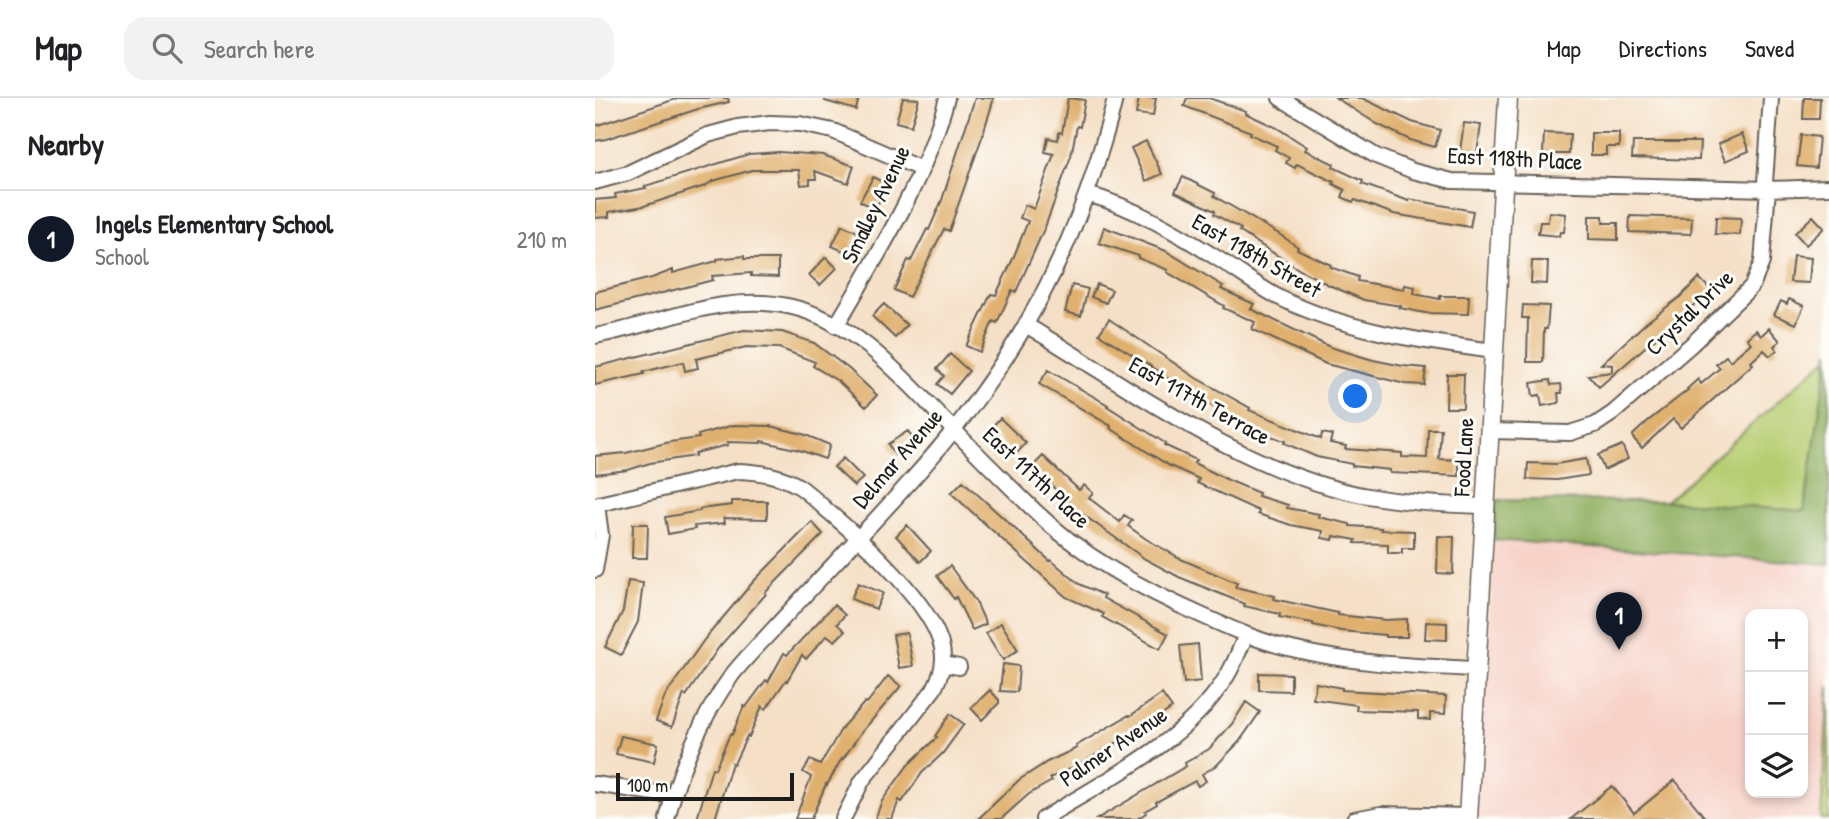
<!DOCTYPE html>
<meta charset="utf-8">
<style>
:root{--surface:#fff;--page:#f2f2f2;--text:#202124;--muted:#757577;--line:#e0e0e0;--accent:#111827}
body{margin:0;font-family:"Patrick Hand",sans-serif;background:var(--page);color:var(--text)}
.controls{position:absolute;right:21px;bottom:21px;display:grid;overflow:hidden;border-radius:14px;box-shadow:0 4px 10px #0003}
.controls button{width:63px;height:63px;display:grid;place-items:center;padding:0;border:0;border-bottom:2px solid var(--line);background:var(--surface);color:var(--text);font:35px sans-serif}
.scale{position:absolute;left:21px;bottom:18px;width:178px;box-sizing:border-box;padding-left:7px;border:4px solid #1c1c1c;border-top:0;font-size:19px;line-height:24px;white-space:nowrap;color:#1c1c1c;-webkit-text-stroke:5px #fdfcf7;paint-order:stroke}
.you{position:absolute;left:761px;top:299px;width:24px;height:24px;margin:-18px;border:5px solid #fff;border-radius:50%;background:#1a73e8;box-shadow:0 0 0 10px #1a73e833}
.badge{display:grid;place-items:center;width:46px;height:46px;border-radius:50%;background:var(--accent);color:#fff;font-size:23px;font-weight:700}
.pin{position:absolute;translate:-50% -58px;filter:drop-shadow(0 2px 4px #0008)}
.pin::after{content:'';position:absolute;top:37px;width:24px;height:21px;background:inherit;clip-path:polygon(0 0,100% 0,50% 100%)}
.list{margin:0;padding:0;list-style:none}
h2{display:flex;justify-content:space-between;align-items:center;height:91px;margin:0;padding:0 28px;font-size:30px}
h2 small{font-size:23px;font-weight:400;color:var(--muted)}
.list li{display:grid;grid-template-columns:46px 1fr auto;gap:21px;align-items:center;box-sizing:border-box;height:98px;padding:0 28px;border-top:2px solid var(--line)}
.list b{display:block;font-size:26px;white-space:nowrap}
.list p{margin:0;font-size:23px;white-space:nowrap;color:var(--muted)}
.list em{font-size:23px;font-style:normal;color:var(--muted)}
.icon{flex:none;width:38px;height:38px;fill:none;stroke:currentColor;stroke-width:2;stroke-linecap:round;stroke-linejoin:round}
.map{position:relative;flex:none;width:1234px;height:721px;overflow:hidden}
header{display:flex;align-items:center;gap:42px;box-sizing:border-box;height:98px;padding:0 35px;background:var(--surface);border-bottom:2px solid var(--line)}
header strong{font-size:33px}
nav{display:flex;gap:38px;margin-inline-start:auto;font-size:24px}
.search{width:490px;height:63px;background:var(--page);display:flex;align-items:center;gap:18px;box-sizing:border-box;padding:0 24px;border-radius:21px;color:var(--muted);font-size:26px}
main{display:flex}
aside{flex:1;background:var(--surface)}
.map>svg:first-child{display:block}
.built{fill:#f7d1c7;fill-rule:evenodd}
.green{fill:#b7cd72;stroke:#6a7447;stroke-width:2}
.forest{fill:#91b064;stroke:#566640;stroke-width:2}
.building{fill:#e0b06e}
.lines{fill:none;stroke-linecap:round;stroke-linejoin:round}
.minor-casing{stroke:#686158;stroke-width:18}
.tertiary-casing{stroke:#686158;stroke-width:21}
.minor{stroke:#fff;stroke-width:14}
.tertiary{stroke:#fff;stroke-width:18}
.labels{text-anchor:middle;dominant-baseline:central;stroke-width:6;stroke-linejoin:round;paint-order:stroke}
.street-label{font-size:23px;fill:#1c1c1c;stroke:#fdfcf7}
</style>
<header>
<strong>Map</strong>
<div class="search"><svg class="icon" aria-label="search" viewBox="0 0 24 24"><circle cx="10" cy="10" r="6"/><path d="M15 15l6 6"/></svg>Search here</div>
<nav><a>Map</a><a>Directions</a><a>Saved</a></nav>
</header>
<main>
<aside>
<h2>Nearby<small></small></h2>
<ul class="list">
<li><span class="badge">1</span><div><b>Ingels Elementary School</b><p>School</p></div><em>210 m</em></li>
</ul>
</aside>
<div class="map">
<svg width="1234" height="721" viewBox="0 0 1234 721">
<rect width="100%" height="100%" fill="#fdfcf7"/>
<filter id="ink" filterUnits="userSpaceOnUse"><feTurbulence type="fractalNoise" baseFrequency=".0143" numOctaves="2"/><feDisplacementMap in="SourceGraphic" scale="14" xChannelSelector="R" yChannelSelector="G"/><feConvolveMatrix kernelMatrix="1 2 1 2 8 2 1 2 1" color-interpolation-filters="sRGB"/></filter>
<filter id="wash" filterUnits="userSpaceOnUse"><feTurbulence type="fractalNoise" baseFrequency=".00686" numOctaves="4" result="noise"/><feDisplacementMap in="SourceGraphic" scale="28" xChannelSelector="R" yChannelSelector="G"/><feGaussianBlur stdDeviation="1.57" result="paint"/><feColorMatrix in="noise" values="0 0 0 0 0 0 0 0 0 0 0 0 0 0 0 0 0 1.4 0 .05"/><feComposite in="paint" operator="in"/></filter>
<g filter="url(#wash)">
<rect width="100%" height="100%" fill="#f5e0c7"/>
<path class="built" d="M899,442L1234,466V588L1226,721H882ZM1155,516H1208V695H1155Z"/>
<path class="green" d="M1233,259L1209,413L1071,403Z
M1234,588V721H1226Z"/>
<path class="forest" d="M1234,253V466L899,442L900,402L1071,403L1209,413Z"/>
<g id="blocks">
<path class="building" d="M84,0H133L134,4L103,11L11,41L0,43V28Z
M230,0H264L261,12L230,3Z
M308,0L324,1L316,28L301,24Z
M380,0H399L387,39L354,133L349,131L314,199L299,192L313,162L316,163L332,131L334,132L347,102Z
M473,0L490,2L485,29L482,28L476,58L450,129L421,194L417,192L402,225L398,223L385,254L371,248L396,196L401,197L417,163L433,123L425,120L430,107L439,111L459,56L450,54L453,40L463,42L464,34L467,35Z
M544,0H561L558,18L541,16Z
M592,0H614L651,13L650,15L682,30L712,49L710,52L739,66L738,69L768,83L767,86L814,103V101L878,113L875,129L799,116L760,102L758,104L747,99L750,92L738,86L739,84L702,66L700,70L691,65L694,60L680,52L682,48L655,36L656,34L589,8Z
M741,0H767L817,24L845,32L840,49L815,42L782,26Z
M1209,0H1225L1224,21H1208Z
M869,25L886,27L882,55L865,53Z
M949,35L975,36L974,56H948Z
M996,35H1024V49H1011V57H996Z
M1147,36L1154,53L1130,63L1123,46Z
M1206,37L1224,39L1221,70L1202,68Z
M551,43L567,76L551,83L536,50Z
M1038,44H1105L1104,62L1037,60Z
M183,54L228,57L259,68L253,85L220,73L221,81H215V86L206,87L204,72H157L118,83L110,88L49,108L14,114V119L0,120V102L21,100L20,96L51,90L50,88L154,56Z
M278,79L293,87L280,111L265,103Z
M588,79L620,95L619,98L684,136L703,149L702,151L736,167L735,169L763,179L762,183L809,191L810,187L820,189L819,196L845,201V198H874L873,216L830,215L805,210L806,208L769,202L734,187L705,172L644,133L646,131L619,116L620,113L580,94Z
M954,114L971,116L969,134H965L964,138L943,136L945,124H953Z
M994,118H1008V125H1023V142L994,141Z
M1035,118L1097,120L1096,136L1034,134Z
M1218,118L1229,130L1211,147L1200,135Z
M1121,119L1146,120L1145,137L1120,136Z
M247,127L263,134L253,155L237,148Z
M509,129L571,153L628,188L626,191L659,206L656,211L735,249L778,262L808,268L831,270L829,287L810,286L731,266L657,231L660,224L628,210L629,208L572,174L573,172L543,160L544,158L504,145Z
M149,158V161H183V179L156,178V175L117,178L118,182L91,189L0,212V194L57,180L78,172V175L122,163V161Z
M1198,158L1216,160L1214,185L1195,184Z
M231,159L242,170L225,187L214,177Z
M937,163H953L952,186L936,185Z
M1104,180L1116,192L1004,289L993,277L1017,274V267L1006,266L1052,224L1085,199Z
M502,186L517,192L511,205L496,199Z
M477,187L493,191L486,218L470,214Z
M1194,201L1209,208L1201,226L1179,217L1186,203L1192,206Z
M289,206L312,227L300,240L277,218Z
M928,207L954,208L952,231H949L948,264H932L933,220H927Z
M514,221L601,280L655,310L654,312L726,341L727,335L737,337L735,345L751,348L750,351L807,355V359L832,360L833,331H846L844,361L864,362V378L795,375V372L757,368V366L722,359L689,345L690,343L657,331L584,289L562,272L504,236Z
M1174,230L1185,243L1179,248L1182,252L1175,258L1169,252L1156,264L1158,266L1086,330L1078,321L1047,350L1038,340V337L1053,323L1093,292L1092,291L1103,281L1106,286L1125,270L1121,266L1131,258L1135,263L1156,245L1152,240L1161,232L1166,238Z
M149,232L187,234L219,245L254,271L282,297L271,309L243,283L218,268L220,264L184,250L151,249L101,261L103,270L90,273L88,264L48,274L49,276L0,287V269Z
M355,256L374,273L355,296L342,286L349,278L342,271Z
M453,272L513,307L512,308L570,345L569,347L601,362L599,365L633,382L664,395L663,398L693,407L692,410L724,416L723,419L755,426V428L786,430V432L819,433V450H807V455H793V446L760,445L761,442L739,438L738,442L727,440L728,433L696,427L663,416L664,413L602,385L604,381L573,367L515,330L516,328L444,286Z
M852,276H869L868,310H851Z
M955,282L956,287L966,286L967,295H963L964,305L947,308L945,297L938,298L936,285Z
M405,320L431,345L420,357L394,332Z
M139,327L175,328L208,336L235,347L230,361L204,352L166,343V345L132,344L133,347L100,355V358L55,365L33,372L0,376V358L31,355L75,344L104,340L103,337Z
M313,333L320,344L300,357L293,346Z
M1027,347L1033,361L1009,372L1003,357Z
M448,358L484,392L489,387L498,395L494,400L525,424L529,417L537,422L533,428L551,441L581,458V459L642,485L640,489L680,498L679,501L743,515V517L791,522L812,521V539H790V537L746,533L718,527V525L684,519L685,516L649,508L650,506L584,479L550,461L483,413L437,369Z
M248,360L268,380L259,388L239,369Z
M991,361L994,377L962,382L932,381L933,365L961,366Z
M368,383L455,463L456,462L484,486L509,497L508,500L573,536L565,551L507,519L509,516L471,499L356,395Z
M137,403H172V421L129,420L130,425L99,428L100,431L73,436L70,419L105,413V411L137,407Z
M217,424L228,436L170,495L171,496L124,549L91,598L89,596L77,629L61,623L70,598L109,542L158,484Z
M38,426H53L52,460H37Z
M312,427L336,453L325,464L301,438Z
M843,438L859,439L858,476L842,475Z
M355,468L381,504L391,526L377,532L361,499L359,501L342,478Z
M33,483L48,485L43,524L26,557L10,549L28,513Z
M263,485L288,495L281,511L256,501Z
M239,507L250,517L242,526L250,533L240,543L232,537L211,561L207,557L192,583L191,582L171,611L167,608L154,639L152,638L139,666L137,665L120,721H102L117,670L120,671L135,636L137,637L149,608L151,609L171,582L173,584L189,555L192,557Z
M831,524L852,525V542L830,541Z
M406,525L423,552L408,562L391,535Z
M312,535L318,568L304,570L298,537Z
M603,546L606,583L589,585L585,548Z
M408,566L424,568L422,594L405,593Z
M664,575L696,576V593L664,592Z
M293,578L306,588L265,636L248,661L247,660L232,687L231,686L216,721H200L216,679L208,674L215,662L225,667L248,628L270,604L272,605Z
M721,585L747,590V592L851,598L850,616L835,615V622L823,621V614L761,612L762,607L718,601Z
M395,592L404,602V605L387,622L376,610Z
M567,596L577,610L554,626L483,667L455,680L457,683L434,696L406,721H383L424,682L452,664L482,650L481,648L534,617L535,618Z
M651,604L665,614L644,644L621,668L607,676L611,683L603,688L600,683L561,704L562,706L550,713L551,715L542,721H502L591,668L590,665L614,651L637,626Z
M355,616L369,626L348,655L327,675L307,704L304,702L297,721H280L287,703L313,667L342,639L340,638Z
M26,638L63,646L59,664L21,656Z
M1080,682L1111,721H976L1017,688L1039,715Z"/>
</g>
</g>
<g filter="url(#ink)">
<use href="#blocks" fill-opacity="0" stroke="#686158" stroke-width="2"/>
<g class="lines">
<g class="minor-casing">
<path id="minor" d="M685,0L781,58L818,73L857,83L1173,91L1234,89
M0,84L33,75L113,37L143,29L175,25L205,26L238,33L326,71
M492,96C539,109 584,136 625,162C644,174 663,188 683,199C751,233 824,243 899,253
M431,227C536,290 651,376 773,398C812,405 851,407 890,408
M241,228C284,155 330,82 352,0
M0,238C66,226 129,193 197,209C261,224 308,280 352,325C380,354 409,383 438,411C486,458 547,491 608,518C637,531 666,544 697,551C758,566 819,568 881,571
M894,333L975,335L1000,327L1018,315L1097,246L1157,188L1167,164L1173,91L1170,84L1176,0
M0,407L143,373C165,374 186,377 205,389C215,396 225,406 234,414C267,442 338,506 347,550C350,565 346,577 339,591L267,683L248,721
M0,472L6,437L2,407
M348,566L364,569
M0,686L78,698
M72,721C84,672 107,618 137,577C151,559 168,543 183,526C226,479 270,434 312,387C398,293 466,183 503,61C509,41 516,21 520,0
M448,721C510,682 590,645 630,581C639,568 644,552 651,537
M759,721L786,716L873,718"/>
</g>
<g class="tertiary-casing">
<path id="tertiary" d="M873,721L913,0"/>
</g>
<use href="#minor" class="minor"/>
<use href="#tertiary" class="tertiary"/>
</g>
</g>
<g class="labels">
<g class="street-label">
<text transform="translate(920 60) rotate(3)">East 118th Place</text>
<text transform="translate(280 106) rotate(-64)">Smalley Avenue</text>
<text transform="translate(662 157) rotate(30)">East 118th Street</text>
<text transform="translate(1094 214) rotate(-44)">Crystal Drive</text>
<text transform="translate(605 302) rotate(29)">East 117th Terrace</text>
<text transform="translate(868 359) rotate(-87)">Food Lane</text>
<text transform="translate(302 360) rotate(-49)">Delmar Avenue</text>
<text transform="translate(442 379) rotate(43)">East 117th Place</text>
<text transform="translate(518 648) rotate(-34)">Palmer Avenue</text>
</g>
</g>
</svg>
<div class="controls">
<button>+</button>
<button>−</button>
<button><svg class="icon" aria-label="layers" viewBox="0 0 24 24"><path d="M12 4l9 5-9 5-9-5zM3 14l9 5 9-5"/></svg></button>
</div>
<div class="scale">100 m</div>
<div class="you"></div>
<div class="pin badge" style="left:1024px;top:552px">1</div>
</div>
</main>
